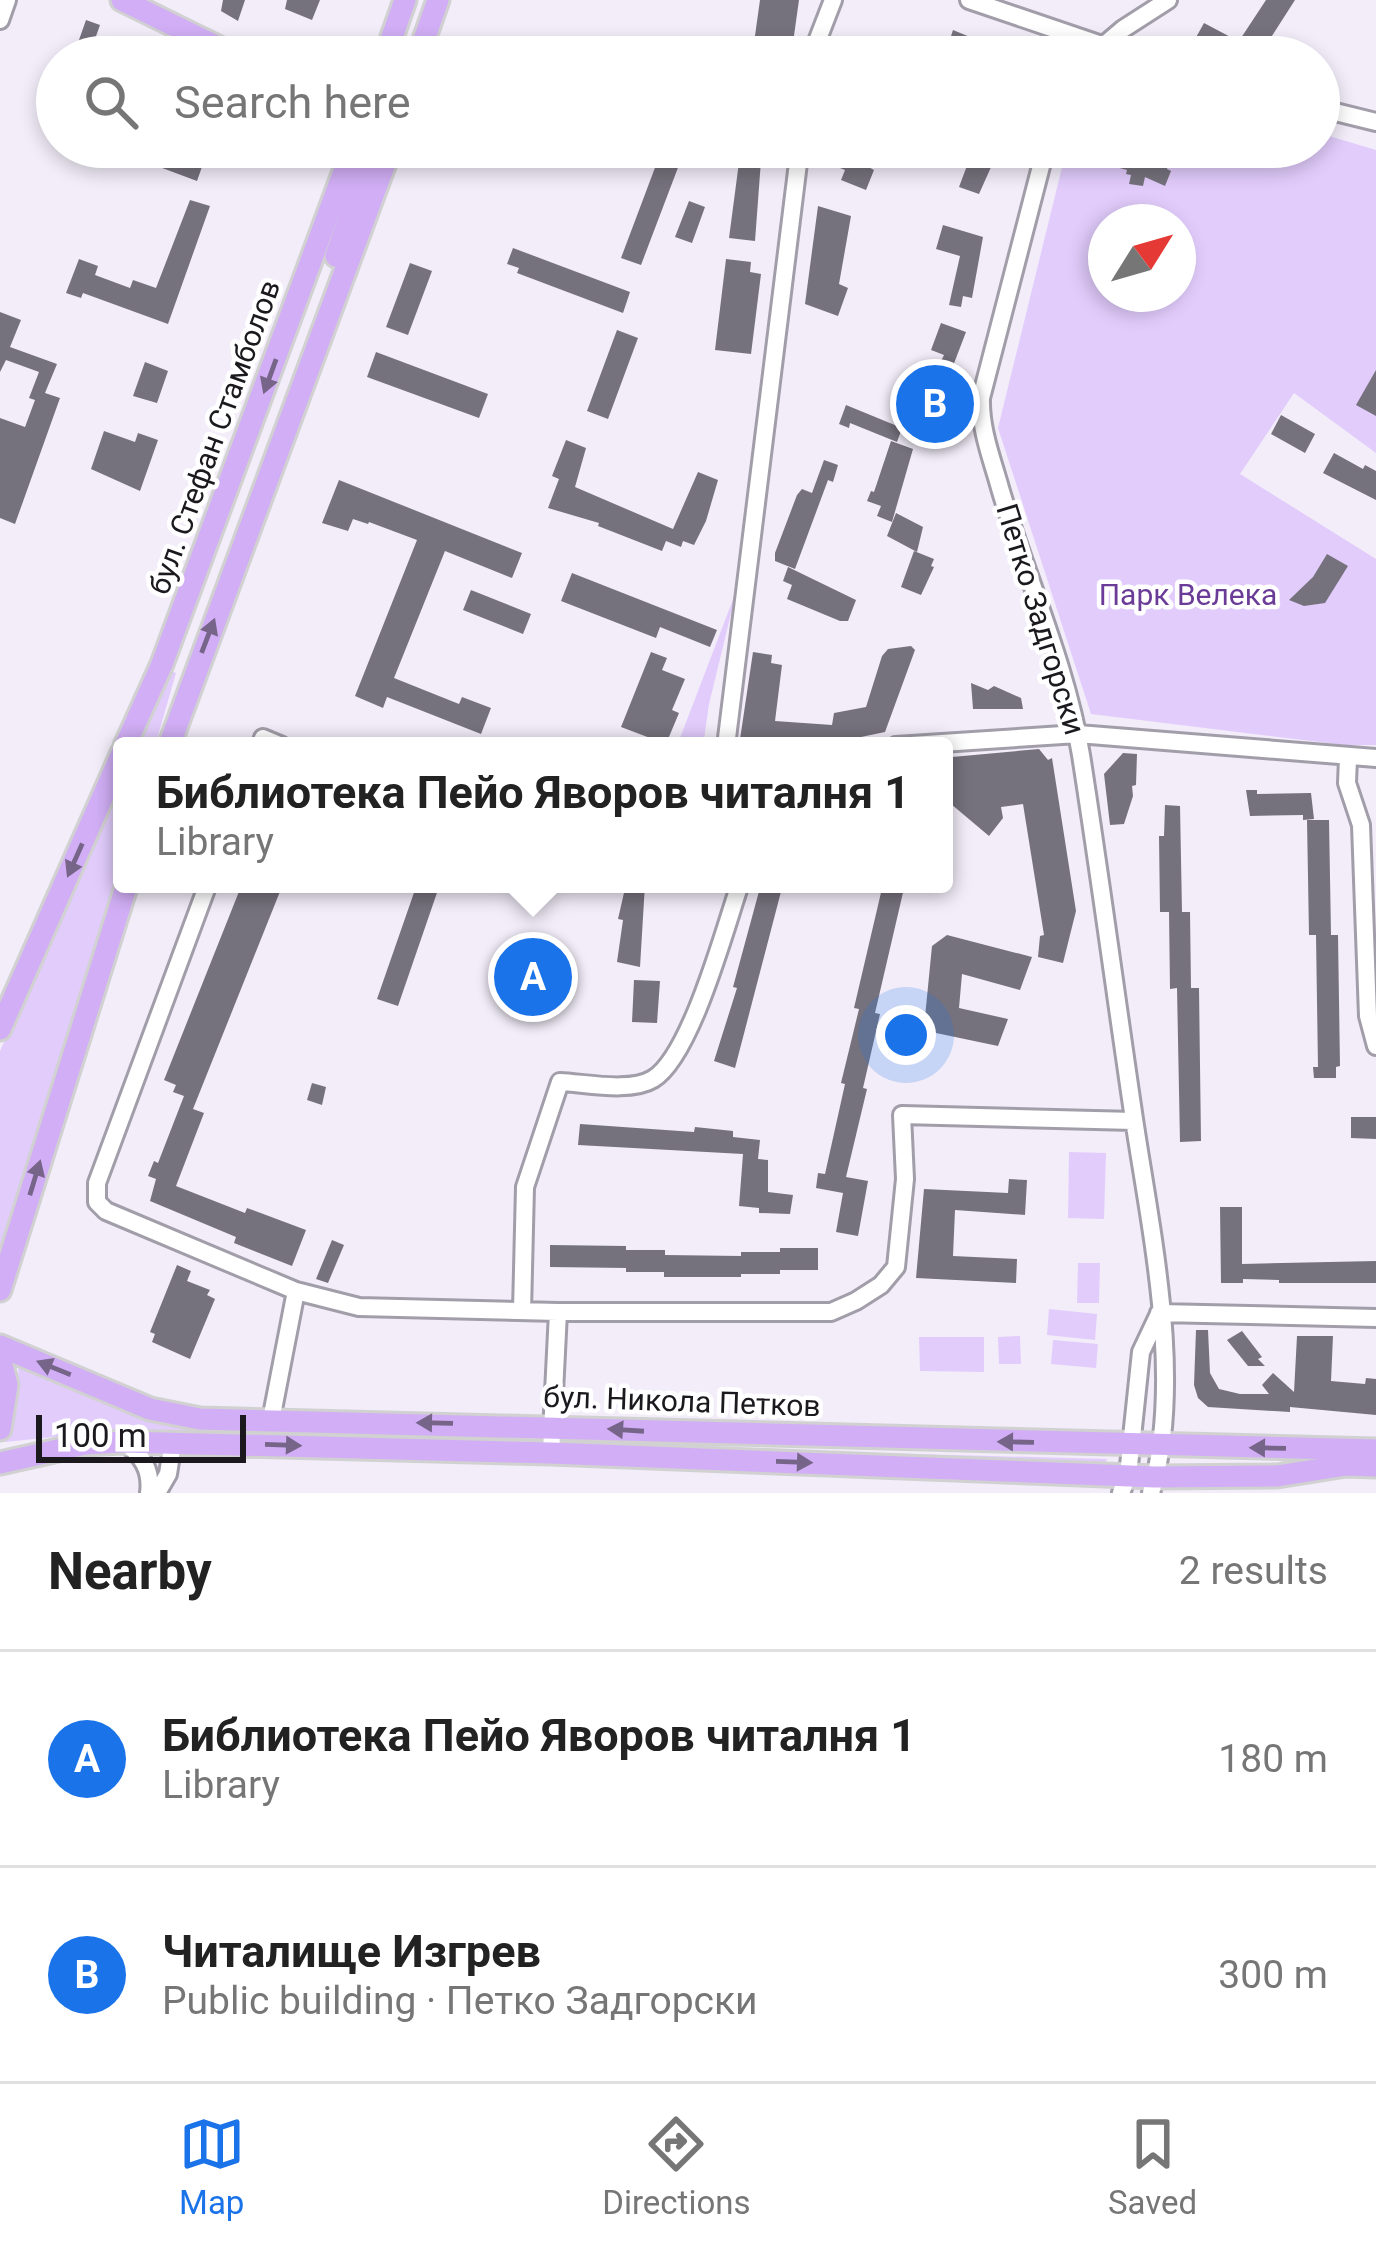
<!DOCTYPE html>
<meta charset="utf-8">
<style>
:root{--surface:#fff;--page:#f2f2f2;--text:#222;--muted:#767676;--line:#e0e0e0;--accent:#1a73e8}
body{margin:0;font-family:Roboto,sans-serif;background:var(--page);color:var(--text)}
.compass{position:absolute;left:1088px;top:204px;width:108px;height:108px;border-radius:50%;background:var(--surface);box-shadow:0 6px 18px #0003;rotate:53deg}
.scale{position:absolute;left:36px;bottom:30px;width:210px;box-sizing:border-box;padding-left:12px;border:6px solid #1b191d;border-top:0;font-size:33px;line-height:42px;white-space:nowrap;color:#1b191d;-webkit-text-stroke:9px #fff;paint-order:stroke}
.you{position:absolute;left:906px;top:1035px;width:42px;height:42px;margin:-30px;border:9px solid #fff;border-radius:50%;background:#1a73e8;box-shadow:0 0 0 18px #1a73e833}
.badge{display:grid;place-items:center;width:78px;height:78px;border-radius:50%;background:var(--accent);color:#fff;font-size:39px;font-weight:700}
.pin{position:absolute;translate:-50% -50%;border:6px solid #fff;box-shadow:0 3px 12px #0006}
.popup{position:absolute;left:113px;top:737px;width:840px;height:156px;box-sizing:border-box;display:grid;place-content:center;border-radius:12px;background:var(--surface);filter:drop-shadow(0 3px 9px #0005);font-size:39px;white-space:nowrap;color:var(--muted)}
.popup b{font-size:45px;color:var(--text)}
.popup::after{content:'';position:absolute;left:50%;top:100%;margin-left:-24px;border:24px solid transparent;border-top-color:var(--surface)}
.list{margin:0;padding:0;list-style:none}
h2{display:flex;justify-content:space-between;align-items:center;height:156px;margin:0;padding:0 48px;font-size:51px}
h2 small{font-size:39px;font-weight:400;color:var(--muted)}
.list li{display:grid;grid-template-columns:78px 1fr auto;gap:36px;align-items:center;box-sizing:border-box;height:216px;padding:0 48px;border-top:3px solid var(--line)}
.list b{display:block;font-size:45px;white-space:nowrap}
.list p{margin:0;font-size:39px;white-space:nowrap;color:var(--muted)}
.list em{font-size:39px;font-style:normal;color:var(--muted)}
.icon{flex:none;width:66px;height:66px;fill:none;stroke:currentColor;stroke-width:2;stroke-linecap:round;stroke-linejoin:round}
.map{position:relative;flex:none;width:1376px;height:1493px;overflow:hidden}
.search{position:absolute;background:var(--surface);box-shadow:0 6px 18px #0003;left:36px;right:36px;top:36px;height:132px;display:flex;align-items:center;gap:30px;box-sizing:border-box;padding:0 42px;border-radius:66px;color:var(--muted);font-size:45px}
.sheet{height:588px;background:var(--surface)}
nav{display:flex;justify-content:space-around;align-items:center;box-sizing:border-box;height:168px;border-top:3px solid var(--line);background:var(--surface);font-size:33px;color:var(--muted)}
nav a{display:grid;justify-items:center;gap:6px}
nav .on{color:var(--accent)}
.map>svg:first-child{display:block}
.green{fill:#e2ccfc;fill-rule:evenodd}
.building{fill:#76727d}
.lines{fill:none;stroke-linecap:round;stroke-linejoin:round}
.minor-casing{stroke:#a29ea9;stroke-width:22}
.major-casing{stroke:#d1d1d2;stroke-width:27}
.minor{stroke:#fff;stroke-width:16}
.major{stroke:#d1aef5;stroke-width:21}
.oneway{fill:#766489}
.labels{text-anchor:middle;dominant-baseline:central;stroke-width:9;stroke-linejoin:round;paint-order:stroke}
.street-label{font-size:30px;fill:#1b191d;stroke:#fff}
.park-label{font-size:30px;fill:#6b3b98;stroke:#fff}
</style>
<div class="map">
<svg width="1376" height="1493" viewBox="0 0 1376 1493">
<rect width="100%" height="100%" fill="#f2edf9"/>
<path class="green" d="M1319,133L1376,150V453L1294,393L1240,474L1376,559V745H1344L1091,714L998,428L1067,147H1319ZM1106,222H1178V294H1106Z
M737,589L709,704L703,746H677Z
M171,671L176,673L155,746H137Z
M122,780V857L0,1271V1051Z
M1069,1152L1106,1153L1104,1219L1068,1218Z
M1078,1263H1100L1099,1303H1077Z
M1049,1309L1097,1314L1095,1340L1047,1335Z
M1020,1336L1021,1364H999L998,1337Z
M919,1337H984V1372L920,1371Z
M1053,1340L1098,1344L1096,1368L1051,1364Z
M19,1355L124,1409L525,1438L120,1430L5,1442L17,1408Z
M574,1445L1107,1459L1105,1463L862,1460Z"/>
<path class="building" d="M223,0H245L238,21L221,11Z
M287,0H320L312,20L285,9Z
M760,0H799L791,57H752Z
M1266,0H1295L1261,53L1237,44Z
M86,20L100,25L95,39L142,57H73Z
M1204,23L1238,41L1229,57H1215L1194,41Z
M953,30L1016,56V57H951L954,47L948,45Z
M106,147H209L197,181Z
M741,147H762L755,241L729,238Z
M974,147H1000L979,194L959,187Z
M1113,147L1169,153L1167,169L1171,171L1165,186L1145,177L1143,186L1129,184L1131,175L1126,174L1127,170L1108,165Z
M840,152L874,170L866,190L841,180L845,170L835,166Z
M659,157L679,165L641,265L621,258Z
M190,200L210,206L168,324L83,293L81,298L66,293L79,259L98,266L95,275L130,288L133,280L156,288Z
M689,201L705,207L692,243L675,237Z
M818,206L851,216L839,284L848,288L838,316L805,304Z
M943,225L983,237L972,298L963,296L961,307L949,305L960,256L936,249Z
M513,248L630,292L623,313L517,273L519,268L507,264Z
M726,259L751,262L750,272L761,274L751,354L715,350Z
M410,263L432,271L408,335L386,327Z
M0,312L21,320L10,347L57,364L45,393L60,398L15,524L0,518V418L25,427L35,400L29,398L39,372L6,360L0,372Z
M941,323L966,332L953,366L941,361L944,355L931,350Z
M617,330L638,338L608,419L587,411Z
M376,352L488,394L479,418L367,377Z
M145,362L168,371L157,403L133,396Z
M1376,370V416L1356,405Z
M928,391L950,394L949,409L941,408V413L926,411Z
M846,405L902,428L897,442L850,423L849,428L839,424Z
M1281,415L1315,434L1305,453L1271,434Z
M104,431L135,442L138,433L158,440L140,491L91,469Z
M566,440L586,448L575,487L673,529L698,472L718,480L706,521L694,545L683,541L681,547L666,541L662,551L598,526L599,523L548,508L559,479L552,476Z
M891,441L913,449L892,522L877,516L881,506L867,501L871,491L874,492Z
M1334,453L1363,469L1365,465L1376,471V500L1323,473Z
M824,460L838,465L833,482L828,480L795,569L775,561V553L797,495L802,489L812,493Z
M339,480L522,553L512,578L445,551L394,678L459,704L462,697L491,708L481,734L387,697L383,708L355,696L417,540L369,522L368,524L353,519L348,531L322,523Z
M896,513L923,527L917,552L887,536Z
M914,551L934,559L931,566L934,567L921,595L901,587Z
M1327,554L1348,566L1325,603L1304,606L1289,600L1313,577Z
M788,567L856,600L848,621H840L787,599L792,585L783,581Z
M572,573L717,630L710,647L660,627L656,638L561,601Z
M471,590L531,614L523,634L463,610Z
M911,646L915,650L885,732L818,746H739L753,652L772,655L771,663L782,665L775,721L832,725L834,713L866,707L882,656L888,649Z
M651,652L667,658L662,670L685,679L672,710L679,713L666,744L621,727Z
M971,683L988,690L994,686L1021,698L1023,709H973Z
M1039,749L1048,760L1052,758L1076,911L1063,963L1038,957L1040,936L1044,935L1023,804L1001,807L1003,818L989,836L951,804L952,757Z
M1123,753L1137,754L1136,785L1132,786L1133,796L1124,824L1110,825L1104,774Z
M1246,790H1257V794L1311,793L1314,819L1303,820V815L1250,816Z
M1165,805L1180,806L1182,912H1190L1191,988H1199L1201,1141L1180,1142L1177,988L1170,989L1169,912H1160L1159,836H1164Z
M1307,820H1329L1331,935H1338L1340,1066L1336,1067V1078H1314L1313,1067H1318L1316,935H1309Z
M242,884H283L193,1109L204,1113L176,1186L245,1213L247,1208L306,1230L292,1266L234,1243L236,1237L150,1201L156,1179L148,1176L154,1161L158,1163L184,1096L173,1092L176,1085L164,1080Z
M417,884H440L398,1006L377,999Z
M626,884H645L640,967L617,962L623,920L618,919Z
M761,884H783L735,1068L714,1061L737,988L733,987Z
M883,884H905L875,1013L880,1014L863,1088L867,1089L846,1177L868,1181L858,1236L836,1232L843,1193L816,1188L818,1173L825,1174L845,1084L841,1083L859,1009L854,1008Z
M534,934L556,939L554,950L550,949L537,1008L541,1009L539,1020L516,1015L515,1004Z
M947,935L1032,957L1020,990L962,974L959,1008L1008,1019L998,1046L936,1033L925,1017L932,946Z
M634,980L660,981L657,1023L632,1022Z
M312,1083L326,1087L322,1105L307,1100Z
M1351,1117H1376V1139L1351,1138Z
M580,1124L694,1132L695,1127L733,1131V1137L760,1140L758,1159L768,1160V1192L793,1195L790,1214L759,1213V1208L739,1206L743,1154L578,1145Z
M1009,1179L1027,1180L1025,1215L955,1210L953,1256L1017,1259L1016,1283L916,1278L924,1189L1008,1193Z
M1220,1207H1242V1264L1376,1261V1283H1279V1280L1243,1279V1283H1221Z
M332,1240L344,1245L328,1283L316,1279Z
M550,1245L626,1246V1250H665V1255L741,1256V1252H780V1248H818V1270H780V1274H741V1277H664V1272H626V1268L550,1267Z
M177,1265L191,1271L187,1281L210,1290L207,1295L215,1299L190,1359L152,1342L155,1334L150,1332Z
M1196,1330H1208L1210,1373L1219,1389L1240,1394H1269L1262,1385L1273,1373L1294,1392L1297,1336H1333L1331,1381L1365,1384L1366,1378L1376,1379V1415L1290,1407V1412L1208,1407L1198,1398L1194,1385Z
M1242,1331L1262,1357L1258,1359L1265,1366H1248L1227,1340Z"/>
<g class="lines">
<g class="minor-casing">
<path id="minor" d="M969,0L1137,57
M0,20L7,0
M811,57L833,0
M1090,57L1123,29L1168,0
M1319,108L1376,122
M1046,147L981,398C980,429 992,459 1000,488C1026,577 1066,663 1081,755C1100,876 1116,998 1134,1119C1151,1233 1184,1380 1151,1493
M260,746L263,738L282,746
M726,746L800,147
M896,746L1078,734L1376,758
M1348,758L1347,783L1361,825L1368,1016L1376,1046
M208,884L97,1183V1202L106,1211L296,1291
M522,1311L525,1187L560,1082C585,1083 630,1093 653,1079C691,1056 725,928 740,884
M558,1312H831L856,1301L881,1285L896,1267L905,1179L902,1115L1134,1121
M1159,1313L1376,1318
M271,1420L296,1291L359,1307L558,1312L551,1453
M124,1442C142,1455 152,1470 149,1493
M157,1493L168,1474L173,1442
M1121,1493L1128,1475L1141,1352L1159,1314"/>
</g>
<g class="major-casing">
<path id="major" d="M122,0L238,57
M385,57L405,0
M418,57L438,0
M336,256L374,147
M125,746L162,664L353,147
M169,746L391,147
M0,1029L122,753
M0,1290L127,884
M0,1346L150,1409L200,1419L1376,1450
M0,1358L7,1385L0,1429
M0,1463L85,1444L123,1442L551,1453L1155,1477L1277,1476L1346,1465L1376,1466"/>
</g>
<use href="#minor" class="minor"/>
<use href="#major" class="major"/>
</g>
<defs><path id="oneway-solid" d="M-6-.8H1V-3.2L6.5 0L1 3.2V.8H-6Z" transform="scale(3)"/></defs>
<g class="oneway">
<use href="#oneway-solid" transform="translate(270 376) rotate(110)"/>
<use href="#oneway-solid" transform="translate(208 636) rotate(-69)"/>
<use href="#oneway-solid" transform="translate(75 860) rotate(114)"/>
<use href="#oneway-solid" transform="translate(35 1178) rotate(-73)"/>
<use href="#oneway-solid" transform="translate(54 1368) rotate(-158)"/>
<use href="#oneway-solid" transform="translate(435 1423) rotate(-179)"/>
<use href="#oneway-solid" transform="translate(626 1430) rotate(-176)"/>
<use href="#oneway-solid" transform="translate(1016 1442) rotate(-179)"/>
<use href="#oneway-solid" transform="translate(283 1445) rotate(2)"/>
<use href="#oneway-solid" transform="translate(1268 1448) rotate(-179)"/>
<use href="#oneway-solid" transform="translate(794 1462) rotate(2)"/>
</g>
<g class="labels">
<g class="street-label">
<text transform="translate(214 437) rotate(-70)">бул. Стефан Стамболов</text>
<text transform="translate(1041 619) rotate(73)">Петко Задгорски</text>
<text transform="translate(682 1401) rotate(2)">бул. Никола Петков</text>
</g>
<g class="park-label">
<text x="1188" y="594">Парк Велека</text>
</g>
</g>
</svg>
<svg class="compass" viewBox="-18 -18 36 36"><path d="M0-13l5 13h-10z" fill="#e53935"/><path d="M0 13l5-13h-10z" fill="#767676"/></svg>
<div class="scale">100 m</div>
<div class="you"></div>
<div class="pin badge" style="left:533px;top:977px">A</div>
<div class="popup"><b>Библиотека Пейо Яворов читалня 1</b>Library</div>
<div class="pin badge" style="left:935px;top:404px">B</div>
<div class="search"><svg class="icon" aria-label="search" viewBox="0 0 24 24"><circle cx="10" cy="10" r="6"/><path d="M15 15l6 6"/></svg>Search here</div>
</div>
<section class="sheet">
<h2>Nearby<small>2 results</small></h2>
<ul class="list">
<li><span class="badge">A</span><div><b>Библиотека Пейо Яворов читалня 1</b><p>Library</p></div><em>180 m</em></li>
<li><span class="badge">B</span><div><b>Читалище Изгрев</b><p>Public building · Петко Задгорски</p></div><em>300 m</em></li>
</ul>
</section>
<nav>
<a class="on"><svg class="icon" aria-label="map" viewBox="0 0 24 24"><path d="M3 6l6-2 6 2 6-2v14l-6 2-6-2-6 2zM9 4v14M15 6v14"/></svg>Map</a>
<a><svg class="icon" aria-label="directions" viewBox="0 0 24 24"><path d="M12 3l9 9-9 9-9-9zM9 14v-3h6M13 9l2 2-2 2"/></svg>Directions</a>
<a><svg class="icon" aria-label="saved" viewBox="0 0 24 24"><path d="M7 4h10v16l-5-4-5 4z"/></svg>Saved</a>
</nav>
